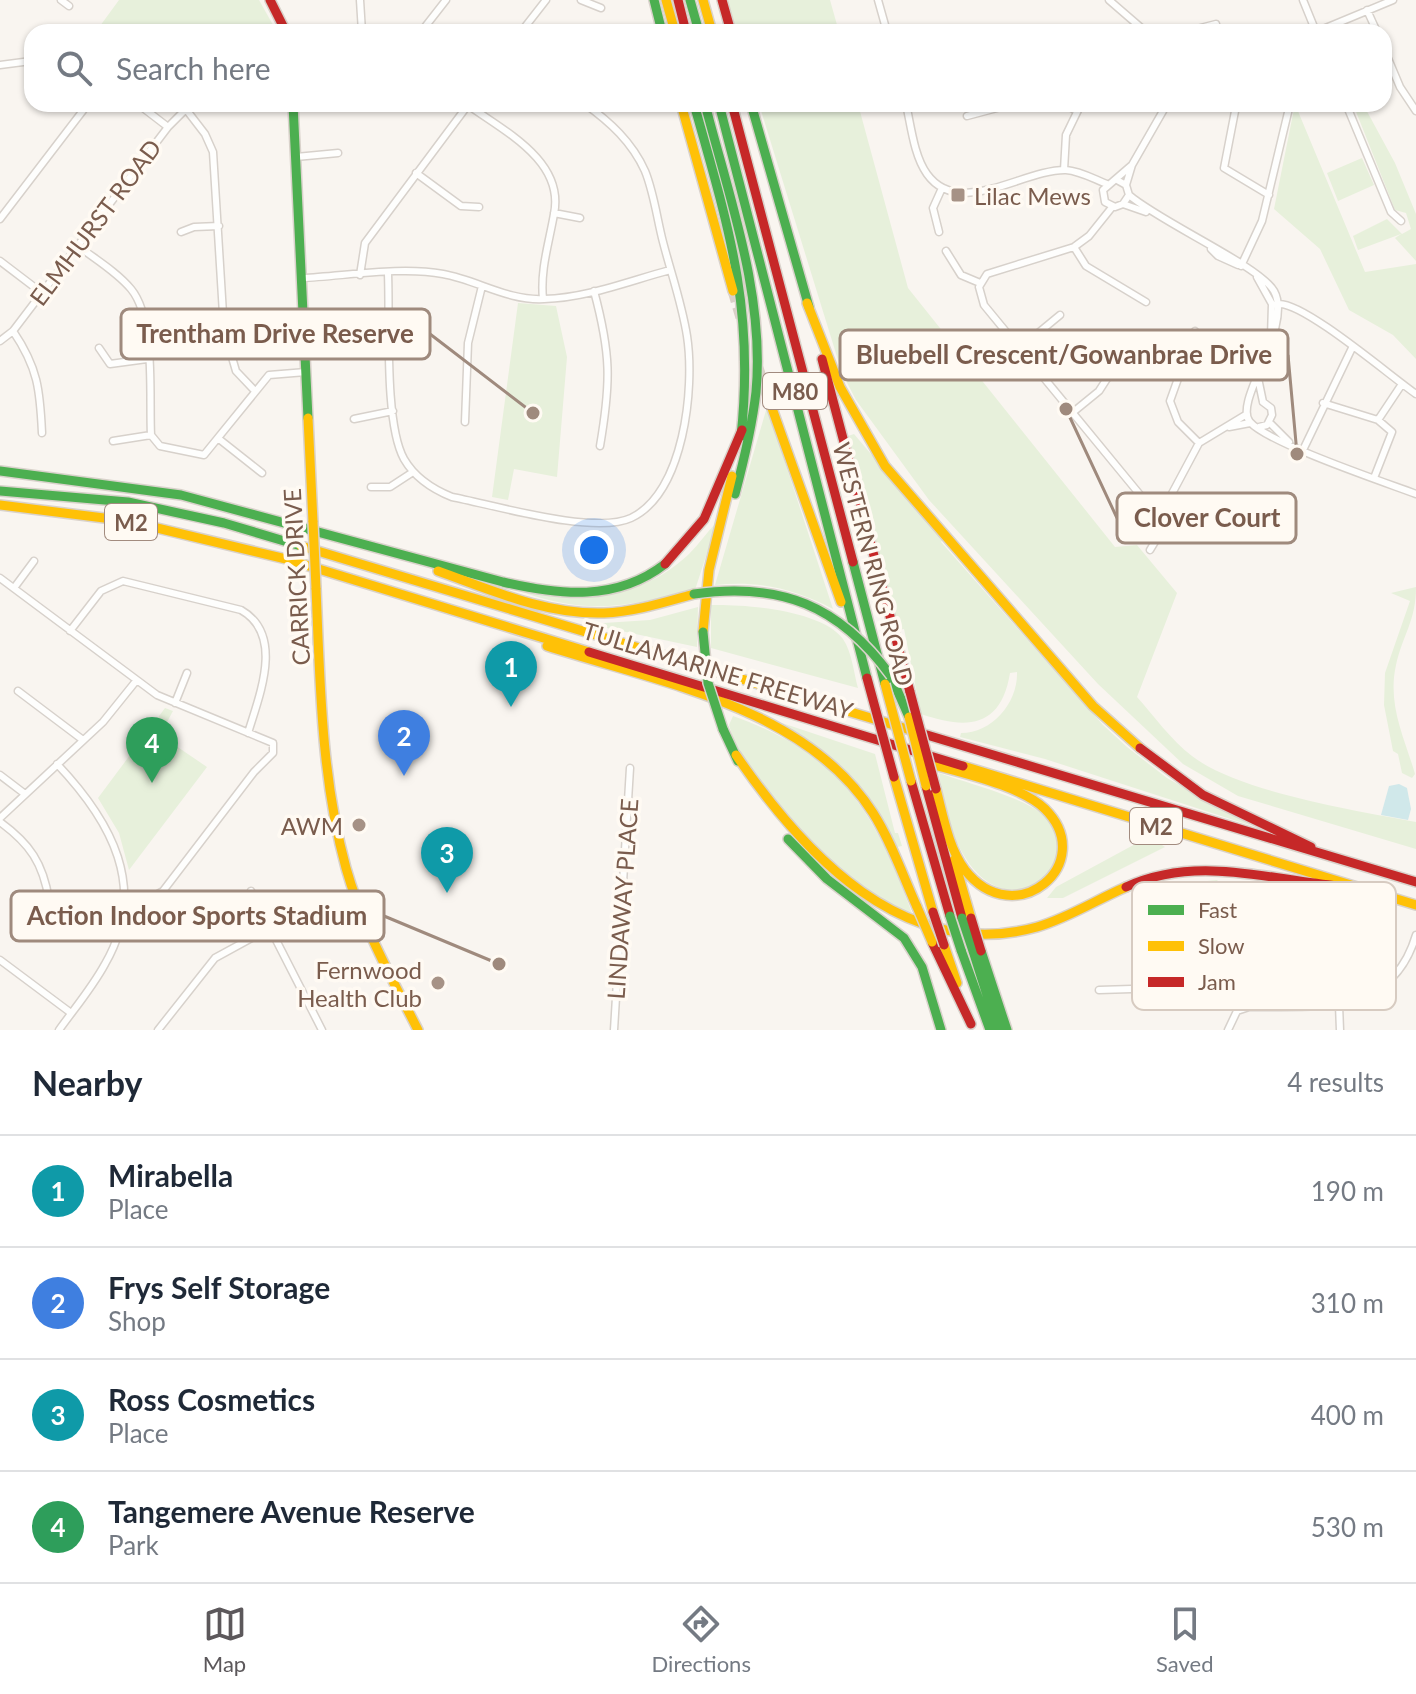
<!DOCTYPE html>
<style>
:root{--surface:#fff;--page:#f2f2f3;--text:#1f2937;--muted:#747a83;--line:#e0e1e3;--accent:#5c585b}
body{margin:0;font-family:Lato,sans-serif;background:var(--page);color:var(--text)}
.you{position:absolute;left:594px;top:550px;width:28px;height:28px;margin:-20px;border:6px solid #fff;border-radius:50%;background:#1a73e8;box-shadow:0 0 0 12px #1a73e833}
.badge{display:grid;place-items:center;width:52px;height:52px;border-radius:50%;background:var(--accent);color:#fff;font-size:26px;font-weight:700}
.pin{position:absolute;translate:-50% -66px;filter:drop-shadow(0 2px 4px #0008)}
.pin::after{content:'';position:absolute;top:42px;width:28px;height:24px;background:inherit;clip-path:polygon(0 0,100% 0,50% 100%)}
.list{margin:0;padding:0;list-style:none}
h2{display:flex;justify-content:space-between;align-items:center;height:104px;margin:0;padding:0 32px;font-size:34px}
h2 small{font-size:26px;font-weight:400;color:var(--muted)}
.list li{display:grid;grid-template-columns:52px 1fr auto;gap:24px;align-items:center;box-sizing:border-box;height:112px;padding:0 32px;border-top:2px solid var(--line)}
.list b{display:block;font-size:30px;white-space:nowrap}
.list p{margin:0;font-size:26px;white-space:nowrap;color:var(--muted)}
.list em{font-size:26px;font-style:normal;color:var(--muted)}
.icon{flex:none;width:44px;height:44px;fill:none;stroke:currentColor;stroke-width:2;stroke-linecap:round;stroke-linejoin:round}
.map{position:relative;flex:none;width:1416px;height:1030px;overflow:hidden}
.search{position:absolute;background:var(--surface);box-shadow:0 2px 6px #0004;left:24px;right:24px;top:24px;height:88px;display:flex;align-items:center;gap:20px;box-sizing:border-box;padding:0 28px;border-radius:24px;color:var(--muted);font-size:30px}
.sheet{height:552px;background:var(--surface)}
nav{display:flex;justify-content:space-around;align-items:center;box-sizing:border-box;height:112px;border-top:2px solid var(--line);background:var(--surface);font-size:22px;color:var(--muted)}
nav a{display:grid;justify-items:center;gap:4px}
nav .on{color:var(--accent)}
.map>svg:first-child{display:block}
.green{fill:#e7f0db}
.water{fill:#d0e8ea}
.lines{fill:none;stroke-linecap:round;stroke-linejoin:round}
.highway-tunnel{stroke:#d9cfc7;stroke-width:11;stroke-dasharray:11 5.5;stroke-linecap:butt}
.street-casing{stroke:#d7d1cb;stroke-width:9}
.fast-casing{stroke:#d9d2cb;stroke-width:12}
.slow-casing{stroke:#d9d2cb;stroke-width:12}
.jam-casing{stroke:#d9d2cb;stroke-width:12}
.street{stroke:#fefefd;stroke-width:6}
.fast{stroke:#4caf50;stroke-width:9}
.slow{stroke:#ffc107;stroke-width:9}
.jam{stroke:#c62828;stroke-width:9}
.fast-bridge-casing{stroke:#d9d2cb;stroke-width:12;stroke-linecap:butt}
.slow-bridge-casing{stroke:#d9d2cb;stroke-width:12;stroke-linecap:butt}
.jam-bridge-casing{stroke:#d9d2cb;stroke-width:12;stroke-linecap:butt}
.fast-bridge{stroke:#4caf50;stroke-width:9}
.slow-bridge{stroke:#ffc107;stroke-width:9}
.jam-bridge{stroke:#c62828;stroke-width:9}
.poi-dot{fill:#a69286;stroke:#fffaf3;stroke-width:3}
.labels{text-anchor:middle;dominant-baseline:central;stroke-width:7;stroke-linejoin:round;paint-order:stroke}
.shield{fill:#fffaf3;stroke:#a28b7f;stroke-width:2}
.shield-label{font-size:22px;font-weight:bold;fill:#7a5c4d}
.poi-label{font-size:24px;fill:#7a5c4d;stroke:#fffaf3;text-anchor:end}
.street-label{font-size:24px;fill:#7a5c4d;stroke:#fffaf3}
.key{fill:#fffaf3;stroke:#d7cbc1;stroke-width:2}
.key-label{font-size:22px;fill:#7a5c4d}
.leader{fill:none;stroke:#9f8a7d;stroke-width:3}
.callout-dot{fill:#9f8a7d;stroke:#fffaf3;stroke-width:3}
.callout{fill:#fffaf3;stroke:#9f8a7d;stroke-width:3}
.callout-label{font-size:26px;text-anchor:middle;font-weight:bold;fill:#7a5c4d}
</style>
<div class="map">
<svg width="1416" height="1030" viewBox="0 0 1416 1030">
<rect width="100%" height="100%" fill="#f9f5f0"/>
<path class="green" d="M119,0H259L277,32H108L100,26Z
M727,0H830L839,32H737Z
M759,104H858L908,288L1115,547L1137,545L1177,593L1137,697C1154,716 1171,740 1192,756C1238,792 1357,811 1416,822V849L1238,796L1183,764L1098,684L929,500L856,400L842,373Z
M1295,104L1365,272L1416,264V359L1393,335L1349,310L1320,249L1274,209Z
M1353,104H1363L1395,163L1416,214V261L1395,238L1401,234L1358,250L1353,236L1387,219L1402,234L1411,229L1406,213L1395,210Z
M1362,158L1374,185L1338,201L1327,173Z
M518,303L556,306L567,357L557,477L514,469L508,500L492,497Z
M767,407L833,609C795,589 758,580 715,585Z
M854,434L943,539L941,542L1103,725L1127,747L1167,778L1252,826L1045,759L960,737L961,733C992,733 1018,703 1017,672L1010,673C1001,728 967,730 921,714L904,629L898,630L848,436Z
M717,522L695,590C623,607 589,616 516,590C581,599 637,603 689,554C699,544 707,532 717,522Z
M1416,587C1416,621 1403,634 1396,665C1387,705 1405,739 1415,774L1412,778L1402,773L1398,754L1393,751L1384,705L1385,673L1410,601L1391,593Z
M711,605C744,604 822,610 843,639C852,652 854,674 858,688L711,648Z
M698,607L697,647L588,624L650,620Z
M165,708L173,711L160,735L207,767L129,870L119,833L98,798Z
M733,716C841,754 876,813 913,916C848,886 747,797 729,725Z
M782,723L875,754L895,833H898L902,846L897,847C870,794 835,753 782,723Z
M939,773C964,782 1025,798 1042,814C1105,871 965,970 939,773Z
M1153,839L1165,847L1063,898H1047L1056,887L1139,842Z
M1217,880L1227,891L1222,896L1205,887L1177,891L1145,909L1168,885Z"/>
<path class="water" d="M1399,784L1407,788L1411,809L1408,820L1381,815L1389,786Z"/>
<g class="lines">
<path class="highway-tunnel" d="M733,291L742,321
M758,368L768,397"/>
<g class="street-casing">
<path id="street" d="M61,0L69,6
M360,0L362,32
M581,0L601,8
M878,0L887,32
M1109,0L1146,32
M1303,0L1316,32
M1367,10L1377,32
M421,32L446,0
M521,32L546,0
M1185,32L1216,24
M1316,32L1393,0
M1384,49L1400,87L1416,111
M0,65L31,61
M138,104L168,127
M906,104C911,126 914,156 927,174C959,219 1024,169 1066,170C1080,171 1094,179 1107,184
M1064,104L1077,111
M1346,104L1391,212L1401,221
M1236,106L1224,168L1269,195
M185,108L205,134L213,152L224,330L236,371L254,390
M967,116L1012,104
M296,157L338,153
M1064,170L1066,135L1081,104
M416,173L461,206L479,207
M1117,180L1126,185L1129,195L1123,204L1115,207L1105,202L1103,190L1132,165
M1126,185L1132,165L1167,104
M1129,195C1160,222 1260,266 1274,291C1294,327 1232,402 1250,422C1268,443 1384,482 1416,494
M1123,204L1146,212
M1113,206L1089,236L1074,247L987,274L979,287L984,305L1146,502L1160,505L1168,501L1199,443L1247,414
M554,213L580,218
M0,219L88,104
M181,232L194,227L219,226
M939,232L933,208L942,188
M78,246C95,259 117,272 131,289C156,319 149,396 151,435L160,446L204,455L269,375L306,372
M1074,247L1086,266L1146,302
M1211,249L1218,256L1238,265
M946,251L961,275L980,283
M0,261L42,293
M1241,266L1262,221L1290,104
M388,274C390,319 384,423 404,459C415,478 432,489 452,497C494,505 594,535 631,518C684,493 695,388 687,336C682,304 671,273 663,242C657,219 654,193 645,171C632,142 610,122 585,104
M360,275L365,243L468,105C504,131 565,161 554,214C549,243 540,270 543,299
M1257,277L1272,304L1271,337
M302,278C345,276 402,266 443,274C477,280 508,301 544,299C587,298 629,281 670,270
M594,291C611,354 611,382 600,446
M1279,304C1305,303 1390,376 1416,394
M13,331C38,368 40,390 42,433
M1195,331L1170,401L1178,422L1199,443
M0,341L13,331L168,127L191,104
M99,348L110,364L147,359
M1020,348L1060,315
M1258,378L1263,402
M1323,403L1378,420L1392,432L1374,478
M1072,413L1099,391L1119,360
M354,419L393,411
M1378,420L1402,384
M465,422L468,343L482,286
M1269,422L1289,442
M1229,427L1250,423
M1259,427L1267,425L1272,415L1271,408L1263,402
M219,439L262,473
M113,441L151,435
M1303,450L1352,348
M371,487H390L413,472
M1150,550L1162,530L1160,505
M0,578L157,695L273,743V753L254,772L163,891L138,905H123
M14,588L34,561
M70,631L101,591L123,581L241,610C285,635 259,696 248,733
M18,691L83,740
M175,703L187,673
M57,764C111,821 149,888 105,964C92,988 74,1009 59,1030
M0,775L25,794
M0,818L103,722L136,681
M0,822C30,844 43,863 49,900
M251,891L322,1030
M0,960L71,1013
M1099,990L1164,988L1199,1006L1217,1004L1230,989V940
M1339,1005L1340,1030
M1237,1011L1249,1007C1317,1006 1392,1017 1416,935
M158,1030L215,958L270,928
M614,1030L630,768
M1228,1030L1237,1011"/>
</g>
<g class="fast-casing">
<path id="fast" d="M654,0L662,32
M690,0L699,32
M293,104L308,418
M694,104C728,225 755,308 741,436
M705,104C729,197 765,295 756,392C752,427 744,460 735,494
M719,104L867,678
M751,104L809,307
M0,471L181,495L503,582C559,595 616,602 665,564
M0,491L128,502L224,523L301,546
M853,562L885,684
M891,676L909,717
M723,729L738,761
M788,839L827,879L904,938L922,967L941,1030
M961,950L990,1030
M973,951L998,1030
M981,951L1007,1030"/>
</g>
<g class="slow-casing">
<path id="slow" d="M666,0L675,32
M703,0L712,32
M681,104L733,291
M807,303L840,387L885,466L1093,706L1140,748
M768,397L841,602
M308,418L313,522
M0,505L128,521L286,559L589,652
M301,546L917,732
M438,571C491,590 546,615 604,613C634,612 665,602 694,594
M316,588C320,682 321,777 346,868C362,925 391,977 418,1030
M703,632L709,570L732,476
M547,646C658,682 806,707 873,813C891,841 903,876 917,907
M736,755C803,853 904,964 1037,927C1068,918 1096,900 1126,887
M931,764C962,773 1022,786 1045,809C1099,863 1015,934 965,870C948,847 943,815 936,789
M963,766L1416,905
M894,777L933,912
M954,860L971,918
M944,945L957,983"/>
</g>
<g class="jam-casing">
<path id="jam" d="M270,0L286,32
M678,0L686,32
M722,0L731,32
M732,104L853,562
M822,359L910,692
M665,564L704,519L742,430
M589,652L963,766
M917,732L1416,882
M1140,748L1203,795L1311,847
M911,781L950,916
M926,786L962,918
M1126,887C1196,855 1265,879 1338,886
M932,942L971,1024"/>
</g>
<use href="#street" class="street"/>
<use href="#fast" class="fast"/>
<use href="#slow" class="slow"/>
<use href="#jam" class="jam"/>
<g class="fast-bridge-casing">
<path id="fast-bridge" d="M694,594C781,582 839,605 891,676
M703,632L708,683L723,729
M950,916L961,950
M962,918L973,951"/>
</g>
<g class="slow-bridge-casing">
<path id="slow-bridge" d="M313,522L316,588
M885,684L911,781
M909,717L926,786
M917,907L932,942"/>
</g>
<g class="jam-bridge-casing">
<path id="jam-bridge" d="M867,678L894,777
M910,692L936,789
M933,912L944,945
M971,918L981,951"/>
</g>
<use href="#fast-bridge" class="fast-bridge"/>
<use href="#slow-bridge" class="slow-bridge"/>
<use href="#jam-bridge" class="jam-bridge"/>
</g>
<g class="poi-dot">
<rect x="950" y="187" width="16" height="16" rx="4"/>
<circle cx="359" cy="825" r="8"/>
<circle cx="438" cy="983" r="8"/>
</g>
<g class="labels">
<g class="shield">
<rect x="763" y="373" width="64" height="36" rx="6"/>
<rect x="105" y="504" width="52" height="36" rx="6"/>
<rect x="1130" y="808" width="52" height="36" rx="6"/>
</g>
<g class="shield-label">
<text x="795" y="391">M80</text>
<text x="131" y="522">M2</text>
<text x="1156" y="826">M2</text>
</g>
<g class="poi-label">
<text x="974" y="195" text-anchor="start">Lilac Mews</text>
<text x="343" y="825">AWM</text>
<text x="422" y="969">Fernwood<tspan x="422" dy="28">Health Club</tspan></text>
</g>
<g class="street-label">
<text transform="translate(95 222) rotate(-53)">ELMHURST ROAD</text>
<text transform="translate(874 564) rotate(75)">WESTERN RING ROAD</text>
<text transform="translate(296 577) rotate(-93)">CARRICK DRIVE</text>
<text transform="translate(718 670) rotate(17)">TULLAMARINE FREEWAY</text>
<text transform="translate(622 899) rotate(-86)">LINDAWAY PLACE</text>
</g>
</g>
<rect x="1132" y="882" width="264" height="128" rx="12" class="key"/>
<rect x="1148" y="905" width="36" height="10" fill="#4caf50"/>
<rect x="1148" y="941" width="36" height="10" fill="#ffc107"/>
<rect x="1148" y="977" width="36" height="10" fill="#c62828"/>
<g class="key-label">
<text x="1198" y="918">Fast</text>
<text x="1198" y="954">Slow</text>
<text x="1198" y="990">Jam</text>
</g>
<path class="leader" d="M533 413L430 334M1297 454L1288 355M1066 409L1117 518M499 964L384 916"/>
<g class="callout-dot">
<circle cx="533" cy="413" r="8"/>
<circle cx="1297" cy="454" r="8"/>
<circle cx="1066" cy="409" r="8"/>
<circle cx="499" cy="964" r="8"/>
</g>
<g class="callout">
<rect x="121" y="309" width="309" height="50" rx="8"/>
<rect x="840" y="330" width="448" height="50" rx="8"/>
<rect x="1117" y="493" width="179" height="50" rx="8"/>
<rect x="11" y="891" width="373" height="50" rx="8"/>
</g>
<g class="callout-label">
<text x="275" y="343">Trentham Drive Reserve</text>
<text x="1064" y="364">Bluebell Crescent/Gowanbrae Drive</text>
<text x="1207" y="527">Clover Court</text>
<text x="197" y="925">Action Indoor Sports Stadium</text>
</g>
</svg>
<div class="you"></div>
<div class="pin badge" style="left:511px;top:707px;background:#0f9aa8">1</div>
<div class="pin badge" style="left:404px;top:776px;background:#3f7fe0">2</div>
<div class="pin badge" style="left:447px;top:893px;background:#0f9aa8">3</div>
<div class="pin badge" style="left:152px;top:783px;background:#2e9e5b">4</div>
<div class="search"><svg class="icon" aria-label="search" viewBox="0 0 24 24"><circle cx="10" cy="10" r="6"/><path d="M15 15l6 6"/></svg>Search here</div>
</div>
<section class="sheet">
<h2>Nearby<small>4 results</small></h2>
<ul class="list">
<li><span class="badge" style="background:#0f9aa8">1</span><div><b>Mirabella</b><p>Place</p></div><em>190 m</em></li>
<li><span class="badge" style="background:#3f7fe0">2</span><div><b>Frys Self Storage</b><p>Shop</p></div><em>310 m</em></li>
<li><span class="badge" style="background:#0f9aa8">3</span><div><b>Ross Cosmetics</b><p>Place</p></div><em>400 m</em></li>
<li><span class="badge" style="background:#2e9e5b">4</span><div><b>Tangemere Avenue Reserve</b><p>Park</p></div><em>530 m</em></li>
</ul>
</section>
<nav>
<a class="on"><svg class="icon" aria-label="map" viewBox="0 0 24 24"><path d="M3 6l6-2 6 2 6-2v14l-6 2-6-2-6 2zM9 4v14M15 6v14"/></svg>Map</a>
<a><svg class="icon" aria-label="directions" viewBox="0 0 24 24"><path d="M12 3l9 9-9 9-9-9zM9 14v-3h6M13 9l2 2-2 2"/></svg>Directions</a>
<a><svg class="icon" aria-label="saved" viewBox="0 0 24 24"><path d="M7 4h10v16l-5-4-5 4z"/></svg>Saved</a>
</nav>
